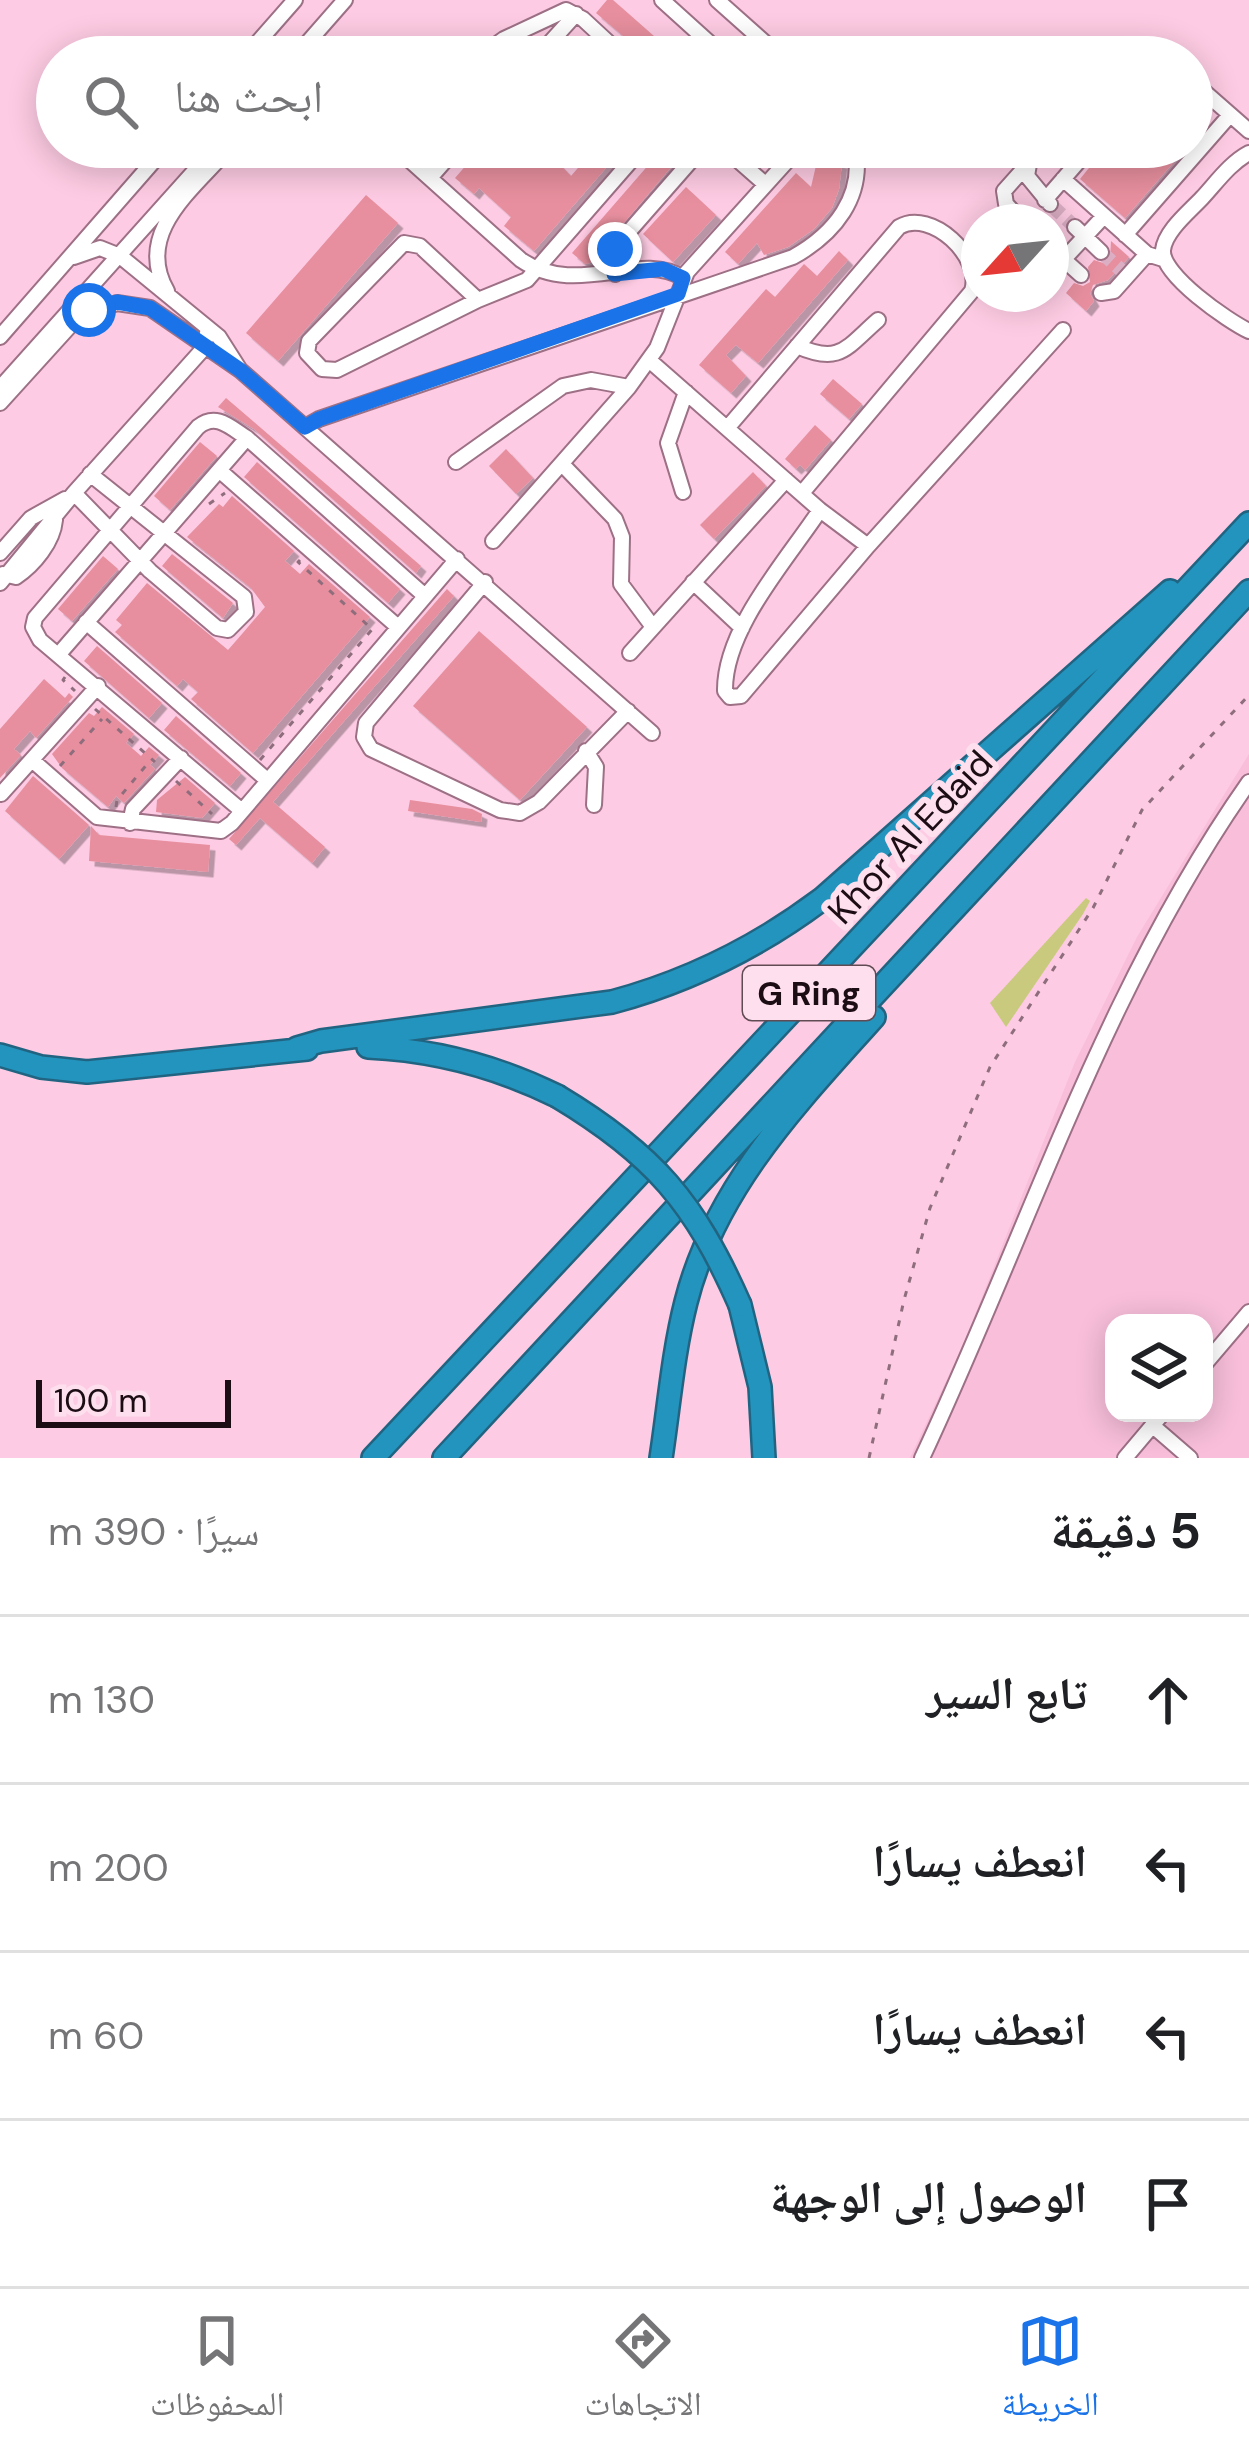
<!DOCTYPE html>
<html lang="ar">
<meta charset="utf-8">
<style>
:root{--surface:#fff;--page:#f6f6f6;--text:#202124;--muted:#757577;--line:#e0e0e0;--accent:#1a73e8}
body{margin:0;font-family:"DM Sans","Noto Naskh Arabic",sans-serif;background:var(--page);color:var(--text);direction:rtl}
.controls{position:absolute;right:36px;bottom:36px;display:grid;overflow:hidden;border-radius:24px;box-shadow:0 6px 30px #0003}
.controls button{width:108px;height:108px;display:grid;place-items:center;padding:0;border:0;border-bottom:3px solid var(--line);background:var(--surface);color:var(--text);font:60px sans-serif}
.compass{position:absolute;left:961px;top:204px;width:108px;height:108px;border-radius:50%;background:var(--surface);box-shadow:0 6px 30px #0003;rotate:243deg}
.scale{position:absolute;left:36px;bottom:30px;width:195px;box-sizing:border-box;padding-left:12px;border:6px solid #1c0c14;border-top:0;font-size:33px;line-height:42px;white-space:nowrap;color:#1c0c14;-webkit-text-stroke:9px #fedfed;paint-order:stroke}
.stop{position:absolute;width:36px;height:36px;margin:-27px;border:9px solid #1a73e8;border-radius:50%;background:#fff}
.stop.end{background:#1a73e8;border-color:#fff;box-shadow:0 3px 12px #0008}
.list{margin:0;padding:0;list-style:none}
h2{display:flex;justify-content:space-between;align-items:center;height:156px;margin:0;padding:0 48px;font-size:51px}
h2 small{font-size:39px;font-weight:400;color:var(--muted)}
.list li{display:grid;grid-template-columns:78px 1fr auto;gap:36px;align-items:center;box-sizing:border-box;height:168px;padding:0 48px;border-top:3px solid var(--line)}
.list b{display:block;font-size:45px;white-space:nowrap}
.list em{font-size:39px;font-style:normal;color:var(--muted)}
.icon{flex:none;width:66px;height:66px;fill:none;stroke:currentColor;stroke-width:2;stroke-linecap:round;stroke-linejoin:round}
.map{position:relative;flex:none;width:1249px;height:1458px;overflow:hidden;direction:ltr}
.search{position:absolute;background:var(--surface);box-shadow:0 6px 30px #0003;left:36px;right:36px;top:36px;height:132px;display:flex;align-items:center;gap:30px;box-sizing:border-box;padding:0 42px;border-radius:66px;color:var(--muted);font-size:45px}
.sheet{height:828px;background:var(--surface)}
nav{display:flex;justify-content:space-around;align-items:center;box-sizing:border-box;height:168px;border-top:3px solid var(--line);background:var(--surface);font-size:33px;color:var(--muted)}
nav a{display:grid;justify-items:center;gap:6px}
nav .on{color:var(--accent)}
.map>svg:first-child{display:block}
.built{fill:#f8beda;fill-rule:evenodd}
.green{fill:#c9ca7d}
.building{fill:#e78f9e;filter:url(#shadow)}
.lines{fill:none;stroke-linecap:round;stroke-linejoin:round}
.minor-tunnel{stroke:#dbaec4;stroke-width:14;stroke-dasharray:14 7;stroke-linecap:butt}
.minor-casing{stroke:#9d7086;stroke-width:18}
.highway-casing{stroke:#216482;stroke-width:26}
.path{stroke:#8e6d7d;stroke-width:3;stroke-dasharray:6 9;stroke-linecap:butt}
.minor{stroke:#fff;stroke-width:14}
.highway{stroke:#2394bd;stroke-width:21}
.highway-bridge-casing{stroke:#216482;stroke-width:26;stroke-linecap:butt}
.highway-bridge{stroke:#2394bd;stroke-width:21}
.route{stroke:#1a73e8;stroke-width:15}
.labels{text-anchor:middle;dominant-baseline:central;stroke-width:12;stroke-linejoin:round;paint-order:stroke}
.shield{fill:#fedfed;stroke:#604b55;stroke-width:3}
.shield-label{font-size:33px;font-weight:bold;fill:#1c0c14}
.street-label{font-size:36px;fill:#1c0c14;stroke:#fedfed}
</style>
<div class="map">
<svg width="1249" height="1458" viewBox="0 0 1249 1458">
<defs>
<filter id="shadow"><feDropShadow dx="5.5" dy="5.5" stdDeviation="0" flood-color="#0004"/></filter>
</defs>
<rect width="100%" height="100%" fill="#fdcbe3"/>
<path class="built" d="M1249,754V1458H910L963,1345L1075,1062L1137,937ZM1114,1323H1204V1413H1114Z"/>
<path class="green" d="M1086,898L1090,901L1083,914L1006,1027L990,1003Z"/>
<path class="building" d="M607,0H613L671,51L666,57H648L596,13Z
M482,147H543L571,176L596,147H624L534,251L504,226L511,217L479,188L474,194L455,178Z
M664,147H688L590,263L585,264L572,253Z
M1106,147H1187L1125,218L1080,179Z
M818,157L842,163L839,189L832,208L814,229L788,247L764,255L757,243L738,264L725,252L796,173L811,187Z
M686,187L716,215L673,262L643,234Z
M366,195L398,223L278,361L246,333Z
M1111,241L1129,257L1108,280L1093,285L1090,294L1094,301L1086,311L1066,293L1074,283L1083,286L1090,282L1088,267L1094,260L1103,263L1110,259Z
M839,251L848,260L758,363L736,345L726,355L746,376L731,393L699,365L766,289L775,297L804,264L817,276Z
M833,379L862,404L849,419L820,394Z
M226,398L421,566L416,573L254,429L218,407Z
M815,425L831,440L805,470L800,465L796,469L785,459Z
M200,442L217,456L170,510L154,496Z
M506,449L533,478L516,494L489,466Z
M257,462L400,589L388,603L244,477Z
M753,472L766,486L714,539L700,525Z
M232,496L294,551L285,561L300,574L309,564L370,617L253,753L191,699L198,692L183,679L177,686L115,632L122,625L116,620L147,583L228,650L242,634L265,607L251,588L187,537L219,504L223,507Z
M172,554L233,603L223,618L162,566Z
M103,556L118,569L72,621L58,609Z
M447,589L454,596L273,802L325,847L312,863L260,818L236,845L229,839Z
M479,631L587,727L520,800L413,706Z
M97,646L162,703L149,718L84,661Z
M44,679L65,698L69,693L73,697L36,738L30,731L14,749L21,755L0,778V729Z
M102,707L134,734L126,743L141,756L149,747L159,755L150,765L155,769L124,803L116,796L108,807L62,768L52,754L89,713L94,716Z
M176,716L241,773L230,786L164,730Z
M33,776L89,825L59,859L5,811Z
M185,777L215,803L202,818L156,812L157,800Z
M410,800L472,809L482,814L481,822L408,811Z
M91,826L99,835L210,845L208,872L89,861Z"/>
<g class="lines">
<path class="minor-tunnel" d="M1051,205L1075,227
M1101,252L1121,270"/>
<g class="minor-casing">
<path id="minor" d="M662,0L725,57
M717,0L781,57
M245,57L295,0
M295,57L345,0
M479,57L504,39L566,10L583,19L624,57
M537,57L576,14
M1192,81L1249,131
M401,147L404,155L521,260C577,298 640,250 683,278
M723,147L765,184
M1249,153C1230,163 1216,183 1202,198C1189,212 1165,231 1163,250C1161,275 1228,321 1249,331
M1029,164L1027,176L1050,204
M430,178L457,147
M1063,179L1147,254L1163,259
M1045,200L1091,147
M1023,222L1006,204L1004,191L1043,147
M1075,227L1101,252
M1125,235L1230,115
M1052,249L1081,275
M74,257L100,248L120,256L219,337L240,370
M1064,259L1104,216
M615,274L612,256L618,244L703,147
M167,291C133,232 195,188 230,147
M1101,293L1114,291L1147,254
M478,300L420,246L404,243L309,341L307,353L322,369L337,370L478,300L527,280L643,147
M0,337L166,147
M797,346C840,365 846,348 878,320
M649,360L820,510L868,546
M0,388L216,147
M0,403L78,317L117,303L150,308L240,370L652,733
M729,426L899,227C931,208 983,257 972,291L802,493
M305,427L319,419L793,257C834,234 865,197 855,147
M456,462L563,386L591,380L629,387
M562,464L615,519L622,537L621,584L653,627
M219,470L398,627
M683,492L668,443L686,392
M74,493L150,571L217,628L228,630L246,612L244,597L90,474
M820,510C787,560 724,629 725,691L730,697L741,696L868,546L1063,330
M493,541L629,387L657,348L687,272L788,160L793,147
M0,553L31,518L65,499
M3,574L16,577C34,565 53,542 55,520
M485,582L366,723L364,737L371,749L500,810L520,813L539,802L628,711
M693,582L742,628
M0,583L74,493L204,348L208,328
M86,622L267,780
M630,653L786,480
M59,654L247,438
M586,751L596,767L594,805
M32,760L97,817L221,831L232,823L457,559
M1,794L98,686
M242,811L40,640L33,627L35,618L198,427C216,412 230,427 247,438L425,596
M130,823L133,809L181,758
M1204,1365L1249,1312
M1153,1426L1190,1458
M922,1458C1028,1232 1104,988 1249,782
M1125,1458L1163,1413"/>
</g>
<g class="highway-casing">
<path id="highway" d="M368,1047C436,1050 496,1066 557,1096
M297,1048L321,1041L612,1002C690,981 758,947 822,899L1170,591
M0,1055L41,1067L87,1072L307,1049
M740,1305L760,1387L764,1458
M373,1458L1249,523
M444,1458L1249,591
M661,1458C669,1406 673,1353 686,1302C715,1187 798,1102 874,1017"/>
</g>
<path class="path" d="M209,504L225,493
M300,560L298,562L372,629
M65,677L63,680L75,691
M95,709L155,762
M260,760L375,626
M60,766L102,719
M176,781L212,814
M116,807L117,800L149,762
M869,1458L904,1300L930,1208L990,1067L1093,908L1142,810L1249,695"/>
<use href="#minor" class="minor"/>
<use href="#highway" class="highway"/>
<g class="highway-bridge-casing">
<path id="highway-bridge" d="M557,1096C654,1154 695,1203 740,1305"/>
</g>
<use href="#highway-bridge" class="highway-bridge"/>
</g>
<g class="lines">
<path class="route" d="M89,310L117,302L150,308L240,370L305,427L319,419L678,294L683,278L663,269L614,274L615,249"/>
</g>
<g class="labels">
<rect class="shield" x="743" y="966" width="132" height="54" rx="9"/>
<g class="shield-label">
<text x="809" y="993">G Ring</text>
</g>
<g class="street-label">
<text transform="translate(910 837) rotate(-47)">Khor Al Edaid</text>
</g>
</g>
</svg>
<div class="controls">
<button><svg class="icon" aria-label="layers" viewBox="0 0 24 24"><path d="M12 4l9 5-9 5-9-5zM3 14l9 5 9-5"/></svg></button>
</div>
<svg class="compass" viewBox="-18 -18 36 36"><path d="M0-13l5 13h-10z" fill="#e53935"/><path d="M0 13l5-13h-10z" fill="#757577"/></svg>
<div class="scale">100 m</div>
<div class="stop" style="left:89px;top:310px"></div>
<div class="stop end" style="left:615px;top:249px"></div>
<div class="search"><svg class="icon" aria-label="search" viewBox="0 0 24 24"><circle cx="10" cy="10" r="6"/><path d="M15 15l6 6"/></svg>ابحث هنا</div>
</div>
<section class="sheet">
<h2>5 دقيقة<small>سيرًا · 390 m</small></h2>
<ul class="list">
<li><svg class="icon" aria-label="ahead" viewBox="0 0 24 24"><path d="M12 20V5M6 11l6-6 6 6"/></svg><div><b>تابع السير</b></div><em>130 m</em></li>
<li><svg class="icon" aria-label="left" viewBox="0 0 24 24"><path d="M17 20v-9H6M10 6l-5 5 5 5"/></svg><div><b>انعطف يسارًا</b></div><em>200 m</em></li>
<li><svg class="icon" aria-label="left" viewBox="0 0 24 24"><path d="M17 20v-9H6M10 6l-5 5 5 5"/></svg><div><b>انعطف يسارًا</b></div><em>60 m</em></li>
<li><svg class="icon" aria-label="arrive" viewBox="0 0 24 24"><path d="M6 21V4h12l-3 4 3 4H6"/></svg><div><b>الوصول إلى الوجهة</b></div></li>
</ul>
</section>
<nav>
<a class="on"><svg class="icon" aria-label="map" viewBox="0 0 24 24"><path d="M3 6l6-2 6 2 6-2v14l-6 2-6-2-6 2zM9 4v14M15 6v14"/></svg>الخريطة</a>
<a><svg class="icon" aria-label="directions" viewBox="0 0 24 24"><path d="M12 3l9 9-9 9-9-9zM9 14v-3h6M13 9l2 2-2 2"/></svg>الاتجاهات</a>
<a><svg class="icon" aria-label="saved" viewBox="0 0 24 24"><path d="M7 4h10v16l-5-4-5 4z"/></svg>المحفوظات</a>
</nav>
